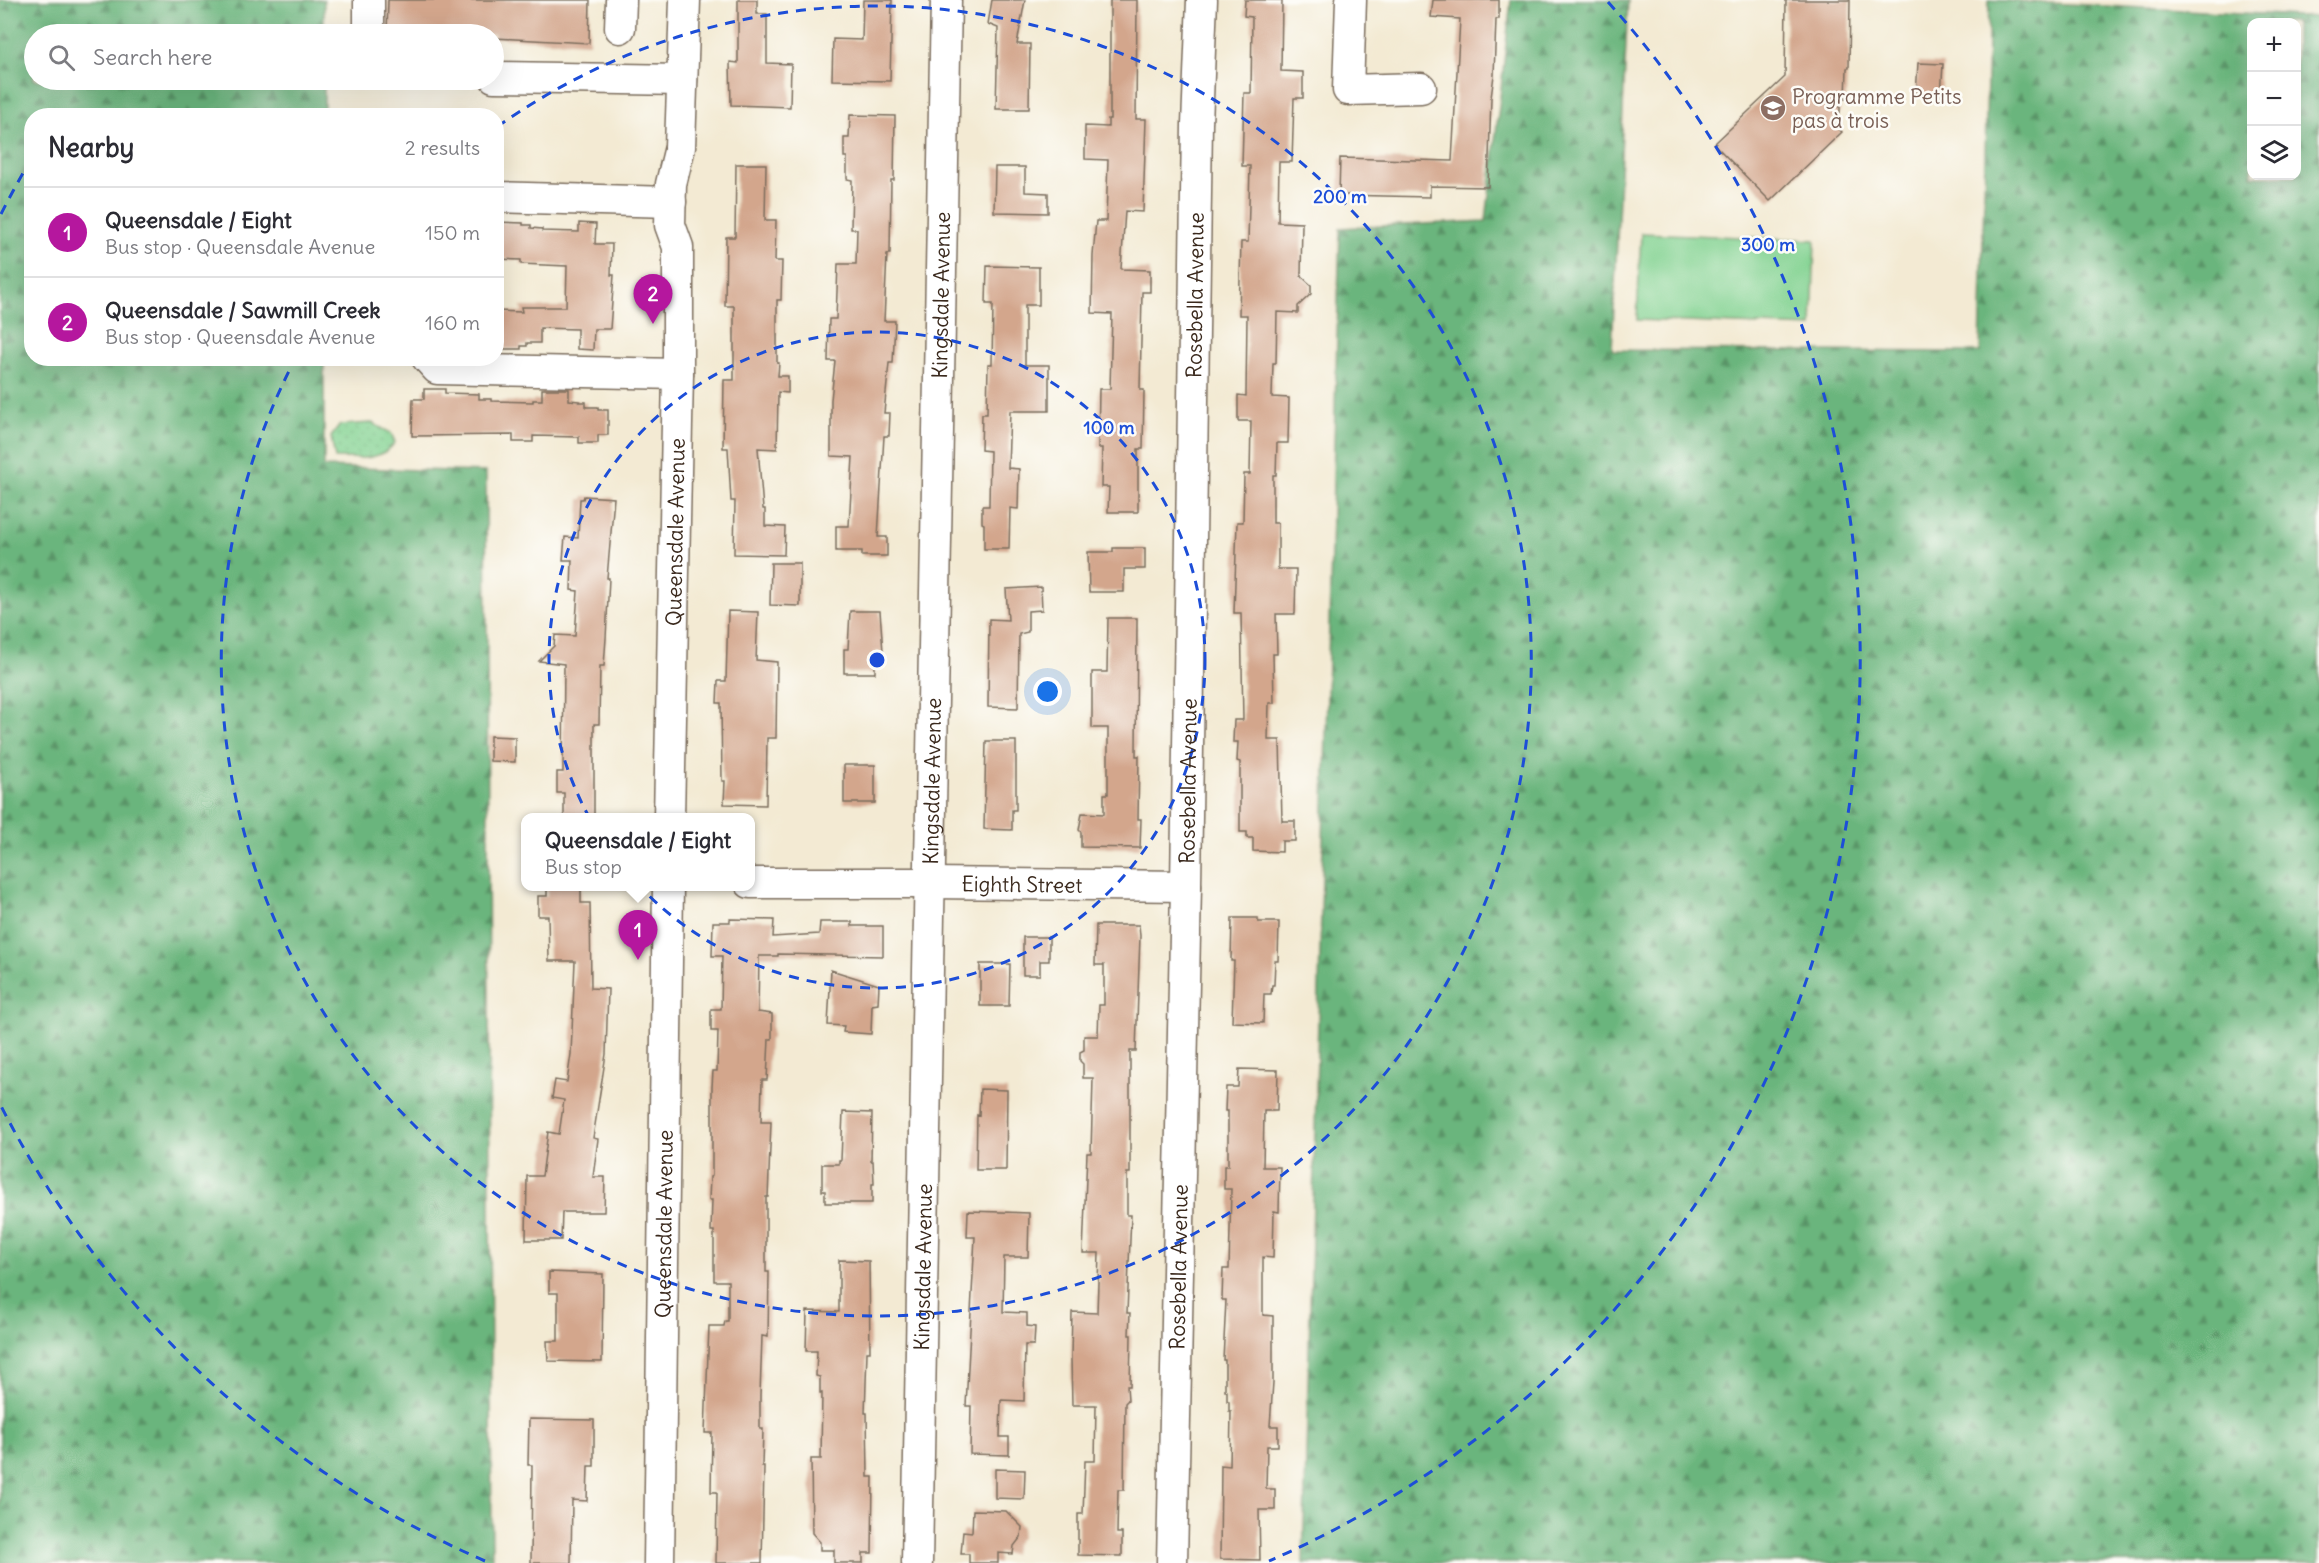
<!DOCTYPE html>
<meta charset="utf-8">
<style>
:root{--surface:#fff;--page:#f7f7f7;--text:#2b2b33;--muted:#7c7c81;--line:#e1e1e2;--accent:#b5179e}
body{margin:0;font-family:Delius,sans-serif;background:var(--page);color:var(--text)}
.controls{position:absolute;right:18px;top:18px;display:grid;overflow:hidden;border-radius:12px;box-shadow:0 6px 24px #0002}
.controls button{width:54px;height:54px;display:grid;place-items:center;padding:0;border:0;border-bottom:2px solid var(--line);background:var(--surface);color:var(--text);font:30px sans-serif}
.you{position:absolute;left:1048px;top:692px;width:21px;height:21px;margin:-15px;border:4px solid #fff;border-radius:50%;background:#1a73e8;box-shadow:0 0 0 9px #1a73e833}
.badge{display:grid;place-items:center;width:39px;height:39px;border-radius:50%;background:var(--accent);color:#fff;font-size:20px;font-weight:700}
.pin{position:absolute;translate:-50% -50px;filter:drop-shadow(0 2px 3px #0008)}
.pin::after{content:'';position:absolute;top:32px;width:21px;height:18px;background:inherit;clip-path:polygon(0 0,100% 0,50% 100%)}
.popup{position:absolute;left:521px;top:813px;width:234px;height:78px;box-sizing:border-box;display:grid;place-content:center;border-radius:12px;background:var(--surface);filter:drop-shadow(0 2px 4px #0005);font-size:20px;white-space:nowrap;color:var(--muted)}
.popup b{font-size:22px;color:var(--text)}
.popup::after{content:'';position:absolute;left:50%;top:100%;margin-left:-12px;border:12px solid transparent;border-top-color:var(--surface)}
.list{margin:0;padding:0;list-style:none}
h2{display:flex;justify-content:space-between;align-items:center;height:78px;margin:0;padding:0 24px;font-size:26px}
h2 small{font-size:20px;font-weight:400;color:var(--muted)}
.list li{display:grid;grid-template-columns:39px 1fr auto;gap:18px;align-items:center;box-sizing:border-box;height:90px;padding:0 24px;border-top:2px solid var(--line)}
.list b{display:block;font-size:22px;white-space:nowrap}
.list p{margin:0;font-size:20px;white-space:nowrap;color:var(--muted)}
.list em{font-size:20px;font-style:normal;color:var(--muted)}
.icon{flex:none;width:33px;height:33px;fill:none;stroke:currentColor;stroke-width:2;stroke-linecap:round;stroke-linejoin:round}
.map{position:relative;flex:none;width:2319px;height:1563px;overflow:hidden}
.search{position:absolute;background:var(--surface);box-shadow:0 6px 24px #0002;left:24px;top:24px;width:480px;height:66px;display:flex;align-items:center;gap:15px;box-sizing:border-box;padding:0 21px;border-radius:33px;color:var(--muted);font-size:22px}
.panel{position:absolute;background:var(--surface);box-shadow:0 6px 24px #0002;left:24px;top:108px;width:480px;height:258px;border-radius:24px}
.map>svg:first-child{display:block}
.grass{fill:url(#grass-dots);stroke:#607e58;stroke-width:1.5}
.forest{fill:url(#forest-firs);stroke:#53704e;stroke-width:1.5;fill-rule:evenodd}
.pitch{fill:#84d393;stroke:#607e58;stroke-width:1.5}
.building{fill:#d3a68c}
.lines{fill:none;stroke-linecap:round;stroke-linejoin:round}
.minor-casing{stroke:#7b6d5d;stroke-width:33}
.minor{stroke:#fff;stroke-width:30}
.ring{fill:none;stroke:#1d4ed8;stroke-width:3;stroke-dasharray:10 8}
.labels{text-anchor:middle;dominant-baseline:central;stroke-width:5;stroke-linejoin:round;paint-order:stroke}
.education-label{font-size:21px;fill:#785e54;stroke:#fdfcf7;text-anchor:start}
.street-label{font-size:21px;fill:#3b2a1e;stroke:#fdfcf7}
.centre{fill:#1d4ed8;stroke:#fdfcf7;stroke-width:3}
.ring-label{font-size:18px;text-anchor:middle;font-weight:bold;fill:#1d4ed8;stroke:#fdfcf7;stroke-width:5;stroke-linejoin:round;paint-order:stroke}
</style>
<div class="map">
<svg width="2319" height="1563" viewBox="0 0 2319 1563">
<defs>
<pattern id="grass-dots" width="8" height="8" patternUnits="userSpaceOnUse" patternTransform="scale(1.5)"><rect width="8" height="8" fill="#84d393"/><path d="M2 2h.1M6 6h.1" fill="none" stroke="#73b57e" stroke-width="1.8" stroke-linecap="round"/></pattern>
<pattern id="forest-firs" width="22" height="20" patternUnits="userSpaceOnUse" patternTransform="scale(1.5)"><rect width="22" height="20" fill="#6bb57d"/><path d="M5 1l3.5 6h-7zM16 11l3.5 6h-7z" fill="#599366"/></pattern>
</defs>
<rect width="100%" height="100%" fill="#fdfcf7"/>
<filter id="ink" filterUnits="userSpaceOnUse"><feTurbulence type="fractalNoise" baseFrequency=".0167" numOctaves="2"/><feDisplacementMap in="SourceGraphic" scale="12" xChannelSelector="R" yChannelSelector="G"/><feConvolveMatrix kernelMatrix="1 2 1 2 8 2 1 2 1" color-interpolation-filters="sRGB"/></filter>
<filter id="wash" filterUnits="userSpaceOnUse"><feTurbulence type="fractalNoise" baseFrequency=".008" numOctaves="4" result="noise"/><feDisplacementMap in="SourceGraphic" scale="24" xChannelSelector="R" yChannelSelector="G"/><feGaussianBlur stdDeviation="1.35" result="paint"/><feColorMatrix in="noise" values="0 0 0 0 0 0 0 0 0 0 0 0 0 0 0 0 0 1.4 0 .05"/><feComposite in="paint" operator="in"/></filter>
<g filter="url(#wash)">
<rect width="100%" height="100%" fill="#f3ead3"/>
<path class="grass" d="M372,423L391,433L395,442C382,462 356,458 335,458L331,437L340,425Z"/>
<path class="forest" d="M0,0H324V34H34V80H324V115L32,116V358L324,359V467L486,472L492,1563H0Z
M1511,0H1628L1612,350L1980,352L1989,0L2319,17V1563H1303L1340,228L1486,221ZM2252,22H2296V176H2252Z"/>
<path class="pitch" d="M1641,233L1815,240L1812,327L1637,320Z"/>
<g id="blocks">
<path class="building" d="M388,0H590L589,43L494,38V34H387Z
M738,0H757V14H767V63L791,64L790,107L731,105L730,62L738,63Z
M863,0H892L890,81L832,80L833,39L862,40Z
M992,0H1025L1017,44H1030L1029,109H996L998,28L988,24Z
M1110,0H1137L1136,119H1146L1143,212L1125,211L1121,269L1150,270V292H1142L1140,390H1144L1143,449H1138V512H1108L1109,487H1101L1102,448H1098L1099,389H1110L1112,314L1092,313L1093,256L1096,221H1106L1108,160L1085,159V126L1108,127V119H1110Z
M1245,0H1282L1281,71L1303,72V98H1294L1292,162H1279L1278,222L1302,223L1301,276L1311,285V294L1298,306V313L1277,312L1276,363H1273L1272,397L1289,398L1288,443H1277L1276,475H1273V523H1278V569H1296L1295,614H1276L1277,654H1273L1274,703H1269L1268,740H1280L1282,821H1295V841H1282V852L1253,851V838H1247V832H1240V762L1237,761L1238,742H1233L1234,720H1243L1241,613H1234L1237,522H1243L1244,474H1250L1251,421H1238V395L1246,396L1247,315H1239L1241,242H1248L1250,166H1242L1244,93H1251L1252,17L1244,16Z
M1433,0H1499V19H1496L1494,75L1491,98L1488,187L1430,186V197L1339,195L1340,158L1452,161L1460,19L1431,17Z
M1786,0H1850L1849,68H1847L1846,99H1840V112L1831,121L1842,132L1770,201L1714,144L1785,77Z
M1918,63L1943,64L1941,96L1916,95Z
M850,115L895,116L894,180H891L890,254H887L884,321H895L893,363H889L884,413H890L889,436H884L878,537H887V556H862V551H836V526H849L853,457L831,456V400L835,361H828L829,319H836L838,264H856L857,229H851L852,180L847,179V157H844V138H849Z
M736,164H766L765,220H776L775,261H782L781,300H777V363H779L778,376H788V393L778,392L777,449L758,448L763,509H765V526L785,527L784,555L734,554L735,501H731L728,448H723L724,380H734V306H725L726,237H735Z
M995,167H1025V192L1048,193V213L994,212Z
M496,222L523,223V225H531V228L542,229V231L579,232V223L596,224L595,244H612L611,275H614L610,329H594L593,350L577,349V329L540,328V343H527V346H521V349H496V311L522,312L521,307H566L567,266L521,264V260L496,259Z
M987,266L1039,267V305H1025V365H1049V411H1010L1008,468L1019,469L1018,509L1010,508L1009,549H984V524L982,523V506H989L990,451L981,450L982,414H987L988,364H992L993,304H986Z
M424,389H445V393L479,394V399H491V401L533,402V400H542V389H569V400L580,401L579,402H586V407H598V410H608V435H598V443H579V437L533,436V442H513V435L412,436L413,399H424Z
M584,496L614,498L607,578H609L606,638L604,666H600L599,724H594V818H564V793H557V772H563L564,664L539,661L554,646L555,635L575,636L578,591L571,590L572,560H563L565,537L578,538L580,499H583Z
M1113,548H1145V569H1124V592H1089L1088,552H1113Z
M771,563H800V606L770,605Z
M1041,587L1042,610L1028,611V632L1019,634L1018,708L988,707L989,619L1008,620L1006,589Z
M728,611L758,612L756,660L777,662L776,738H767L766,805L724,804L725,781H722L721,703H717L718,681H726Z
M850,611H880L883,652H875V673H844V649H848Z
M1108,618H1137L1136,756H1139L1138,819H1141L1140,848L1081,847V832L1079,830L1082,813L1104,814V794H1108V728H1092V672H1107Z
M490,736L515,737V762L490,761Z
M986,741H1016V810H1012V830L984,829Z
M844,765H875V803H844Z
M547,886H581V903H590L591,988L608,989L606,1054L593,1138L598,1139L593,1177H605L604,1212H562L561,1240H526L527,1176H542L548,1132L559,1134L564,1100L552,1098L555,1080L567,1082L571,1054L575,961H549L548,916H538V896H547Z
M1232,918H1258V922H1279L1278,961H1275L1274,985H1272L1271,994H1264L1263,1023L1232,1022L1234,961H1231Z
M730,919L774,920L773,937L819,934L820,922H852V926H883V956L778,954V956H759L758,1012L772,1014V1039H769L767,1080H762L761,1122H771L768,1197H766V1272H769L768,1337L762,1336L760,1395V1429H763L762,1466H764L762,1563H716L717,1492H711L712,1433H705L709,1326H724L725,1321H728V1281H714V1231H711L712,1200H709L710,1177L712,1176V1087L713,1071H717L718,1031H711V1009H721L722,956H712L713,922H730Z
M1096,925H1139L1140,936L1136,1051H1130V1173H1127V1215H1131L1127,1313H1130L1129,1335H1131L1130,1386H1127L1128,1400L1125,1403L1124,1490H1118L1117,1533H1122V1556L1078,1555V1514H1083L1085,1461H1095L1096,1405H1072L1071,1357L1072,1312L1097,1313L1099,1253H1083L1087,1153H1091L1093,1078H1083V1064L1080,1061V1052L1084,1050V1036H1098L1099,1005H1104V965H1095Z
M1023,937H1049V961H1040V975H1023Z
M980,964H1010L1009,1006H980Z
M831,970L879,985L878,1004L872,1005L871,1034L843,1032L844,1026L828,1025Z
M1239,1069L1278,1070L1277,1111H1264L1263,1167H1280L1279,1212L1274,1211L1273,1258L1263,1257V1315L1273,1316V1382L1270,1426H1278V1446H1267L1266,1489H1275V1510H1259L1260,1560L1220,1559L1221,1465L1230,1466L1231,1411H1229V1401H1227V1391H1225V1360H1223L1226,1300H1222L1223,1269H1229L1231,1189H1224V1166H1228V1111H1225L1226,1087H1238Z
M980,1089L1007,1090L1006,1170H976L977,1115L979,1116Z
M843,1112L872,1113L871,1161H873L874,1184H872V1203H825V1191H822V1164H839V1160H841Z
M968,1211L1029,1213L1028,1257H1004L1003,1312L1027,1313V1326L1035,1327L1034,1345H1025L1024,1401L1001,1400L1000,1437H1009V1455L970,1454L971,1406H966L975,1237H967Z
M839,1260L869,1261L870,1352H867L865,1413H867L868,1477H873L872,1553H863V1563H834V1550H820V1542L812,1533L811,1459H821L822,1393H820V1377L816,1376L817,1351H806L807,1311L839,1312Z
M549,1272L603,1274L602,1362L548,1361L547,1341H558V1293H549Z
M529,1419L594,1420V1466H588L587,1501L572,1500L571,1563H531L532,1465H528Z
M995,1469L1025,1470L1024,1499L995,1498Z
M973,1510L1006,1511L1022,1527L1021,1537L1014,1546L1013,1554L998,1553V1563H969V1554H961L963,1531L972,1532Z"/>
</g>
</g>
<g filter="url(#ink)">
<use href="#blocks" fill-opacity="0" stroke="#7b6d5d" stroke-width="1.5"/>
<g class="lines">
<g class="minor-casing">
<g id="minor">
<path d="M369,0V34"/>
<path d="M1351,0L1348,90L1421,88"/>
<path d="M620,28L621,0"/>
<path d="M494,77L682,80"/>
<path d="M496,197L671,202"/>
<path d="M427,358L437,369L678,374"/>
<path id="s1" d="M669,818L678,374V247L670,225L671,184L680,147L685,0"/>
<path id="s2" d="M750,883H930L1186,886"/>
<path id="s3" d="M659,1563L668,886"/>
<path id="s4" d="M917,1563L946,0"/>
<path id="s5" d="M1172,1563L1186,886L1197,124L1202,0"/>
</g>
</g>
<use href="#minor" class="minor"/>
</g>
</g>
<g class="ring">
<circle cx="877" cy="660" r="328"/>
<path d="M497 127A655 655 0 1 1 293 363"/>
<path d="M485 1561A983 983 0 0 1 1 1106M1 214A983 983 0 0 1 30 161M1608 2A983 983 0 0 1 1269 1561"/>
</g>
<defs>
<g id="school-disc" transform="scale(1.35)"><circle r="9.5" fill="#8d6e63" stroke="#fdfcf7"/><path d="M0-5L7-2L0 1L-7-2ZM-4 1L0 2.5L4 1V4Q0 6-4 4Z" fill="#fff"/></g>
</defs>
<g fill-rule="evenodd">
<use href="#school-disc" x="1773" y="108"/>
</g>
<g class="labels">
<g class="education-label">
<text x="1792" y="96">Programme Petits<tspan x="1792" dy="24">pas à trois</tspan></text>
</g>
<g class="street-label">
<text stroke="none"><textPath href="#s4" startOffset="1268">Kingsdale Avenue</textPath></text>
<text stroke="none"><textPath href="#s5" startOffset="1268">Rosebella Avenue</textPath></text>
<text stroke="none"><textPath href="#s1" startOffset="286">Queensdale Avenue</textPath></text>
<text stroke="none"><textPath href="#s5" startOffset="782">Rosebella Avenue</textPath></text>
<text stroke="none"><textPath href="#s4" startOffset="782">Kingsdale Avenue</textPath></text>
<text stroke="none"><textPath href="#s2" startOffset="272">Eighth Street</textPath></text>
<text stroke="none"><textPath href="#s3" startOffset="339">Queensdale Avenue</textPath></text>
<text stroke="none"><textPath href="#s4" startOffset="296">Kingsdale Avenue</textPath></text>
<text stroke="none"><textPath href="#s5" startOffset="296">Rosebella Avenue</textPath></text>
</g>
</g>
<circle cx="877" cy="660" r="9" class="centre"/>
<g class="ring-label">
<text x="1340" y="203">200 m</text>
<text x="1768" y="251">300 m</text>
<text x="1109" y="434">100 m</text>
</g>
</svg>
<div class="controls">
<button>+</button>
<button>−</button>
<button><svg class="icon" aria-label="layers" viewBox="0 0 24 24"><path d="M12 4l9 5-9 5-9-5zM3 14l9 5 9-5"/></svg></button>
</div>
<div class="you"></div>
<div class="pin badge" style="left:638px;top:960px">1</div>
<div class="popup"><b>Queensdale / Eight</b>Bus stop</div>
<div class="pin badge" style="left:653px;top:324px">2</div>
<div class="search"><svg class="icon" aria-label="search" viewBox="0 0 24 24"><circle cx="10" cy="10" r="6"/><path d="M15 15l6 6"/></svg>Search here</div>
<section class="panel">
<h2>Nearby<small>2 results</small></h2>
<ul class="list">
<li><span class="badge">1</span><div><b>Queensdale / Eight</b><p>Bus stop · Queensdale Avenue</p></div><em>150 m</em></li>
<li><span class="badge">2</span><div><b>Queensdale / Sawmill Creek</b><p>Bus stop · Queensdale Avenue</p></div><em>160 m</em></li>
</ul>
</section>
</div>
